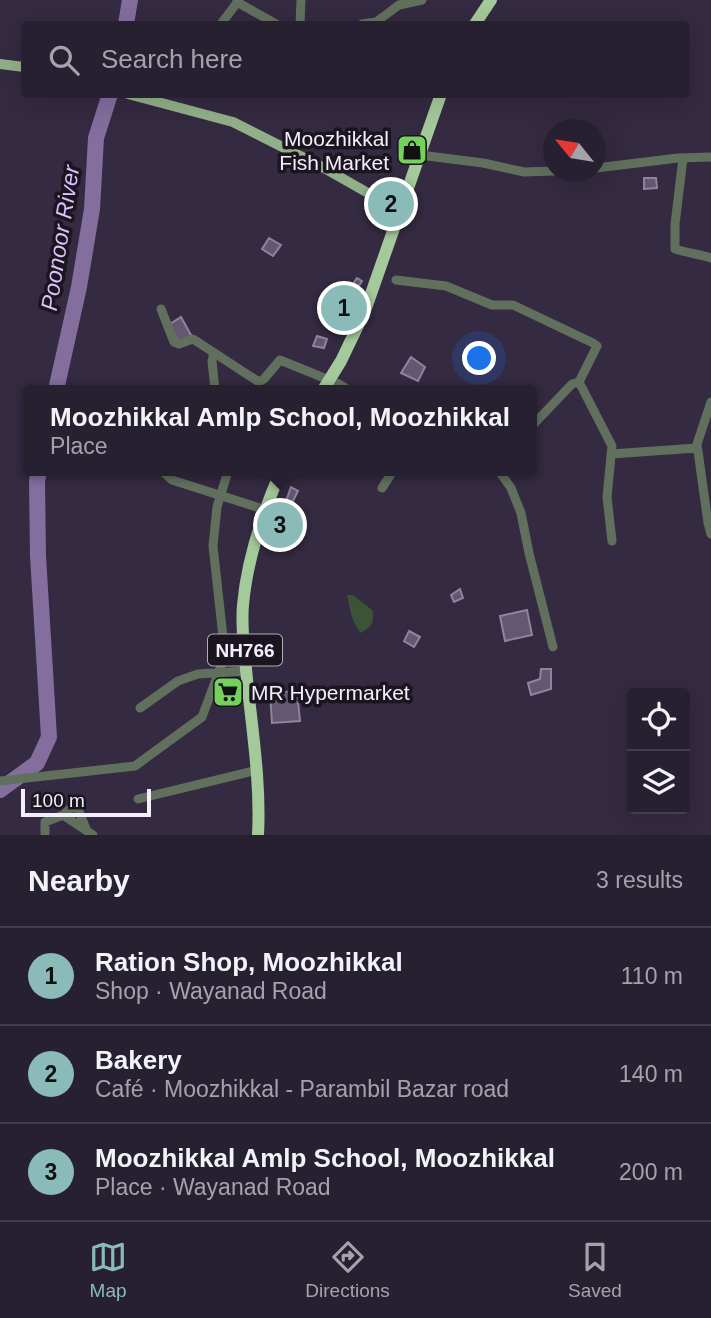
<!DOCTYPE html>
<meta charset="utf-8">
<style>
:root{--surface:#272031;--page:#332d3d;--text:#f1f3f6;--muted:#a4a3ab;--line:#433e4d;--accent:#8bbbb9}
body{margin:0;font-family:Arial,sans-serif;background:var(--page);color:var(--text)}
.controls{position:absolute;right:21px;bottom:21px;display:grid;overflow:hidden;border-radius:7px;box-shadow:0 7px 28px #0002}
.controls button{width:63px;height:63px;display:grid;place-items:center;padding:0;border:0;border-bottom:2px solid var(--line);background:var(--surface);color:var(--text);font:35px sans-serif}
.compass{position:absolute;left:543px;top:119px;width:63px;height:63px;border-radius:50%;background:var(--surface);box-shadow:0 7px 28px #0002;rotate:300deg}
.scale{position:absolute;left:21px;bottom:18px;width:130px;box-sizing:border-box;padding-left:7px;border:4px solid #f3edfc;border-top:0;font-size:19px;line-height:24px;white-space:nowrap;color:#f3edfc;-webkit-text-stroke:5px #1a151f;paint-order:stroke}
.you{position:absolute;left:480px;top:359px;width:24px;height:24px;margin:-18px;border:5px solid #fff;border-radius:50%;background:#1a73e8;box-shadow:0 0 0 10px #1a73e833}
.badge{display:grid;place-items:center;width:46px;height:46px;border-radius:50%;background:var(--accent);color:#111;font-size:23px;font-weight:700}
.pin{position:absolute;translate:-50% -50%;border:4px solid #fff;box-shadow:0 2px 7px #0006}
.popup{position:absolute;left:23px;top:385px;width:514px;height:91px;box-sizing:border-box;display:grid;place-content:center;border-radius:7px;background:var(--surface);filter:drop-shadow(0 2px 5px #0005);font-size:23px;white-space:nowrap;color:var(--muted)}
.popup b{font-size:26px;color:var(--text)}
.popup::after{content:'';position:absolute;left:50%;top:100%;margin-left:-14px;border:14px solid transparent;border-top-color:var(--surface)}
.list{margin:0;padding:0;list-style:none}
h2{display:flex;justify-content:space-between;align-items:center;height:91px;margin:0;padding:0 28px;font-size:30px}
h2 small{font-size:23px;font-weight:400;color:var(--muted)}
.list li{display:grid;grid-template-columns:46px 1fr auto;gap:21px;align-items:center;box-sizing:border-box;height:98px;padding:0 28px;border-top:2px solid var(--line)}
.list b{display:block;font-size:26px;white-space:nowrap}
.list p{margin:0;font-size:23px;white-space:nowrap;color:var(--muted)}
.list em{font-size:23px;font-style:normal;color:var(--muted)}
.icon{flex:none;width:38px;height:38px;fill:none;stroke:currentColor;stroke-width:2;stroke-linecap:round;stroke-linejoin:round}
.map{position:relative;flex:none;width:711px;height:835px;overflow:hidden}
.search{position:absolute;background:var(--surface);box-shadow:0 7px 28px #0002;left:21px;right:21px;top:21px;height:77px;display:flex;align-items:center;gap:18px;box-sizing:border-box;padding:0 24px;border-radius:7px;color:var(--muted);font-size:26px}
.sheet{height:385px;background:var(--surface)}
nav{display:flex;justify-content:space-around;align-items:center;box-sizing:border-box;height:98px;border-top:2px solid var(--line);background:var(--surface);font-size:19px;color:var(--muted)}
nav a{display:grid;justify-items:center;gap:4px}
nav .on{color:var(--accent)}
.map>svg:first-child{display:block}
.green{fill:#3c5436}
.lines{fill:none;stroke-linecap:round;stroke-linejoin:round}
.river{stroke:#836e9d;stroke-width:16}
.building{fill:#635872;stroke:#8f839f;stroke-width:2}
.minor{stroke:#61705d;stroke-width:9}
.major{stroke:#91b089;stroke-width:10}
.highway{stroke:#a4c99b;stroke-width:12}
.labels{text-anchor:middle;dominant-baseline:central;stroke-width:7;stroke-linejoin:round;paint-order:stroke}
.shield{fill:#1a151f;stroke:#b2acba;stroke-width:2}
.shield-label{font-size:19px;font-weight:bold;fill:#f3edfc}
.poi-label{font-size:21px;fill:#f3edfc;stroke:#1a151f;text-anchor:end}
.water-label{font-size:23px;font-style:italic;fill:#dbc1fb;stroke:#1a151f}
</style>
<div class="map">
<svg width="711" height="835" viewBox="0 0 711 835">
<rect width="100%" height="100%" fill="#342a41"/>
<path class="green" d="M347,595H353L372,610C375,622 372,626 361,633C351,621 350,609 347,595Z"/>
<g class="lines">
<path class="river" d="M126,24L130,0
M56,390L79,287L92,209L96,138L110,94
M0,790L37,763L49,737L38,556L37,481L39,471"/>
</g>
<path class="building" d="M644,178H656L657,188L644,189Z
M269,238L281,245L273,256L262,249Z
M357,278L362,281L355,292L350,288Z
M346,296L354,300L343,322L334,315Z
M181,317L192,337L181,344L167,326Z
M317,336L327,339L324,348L313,346Z
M411,357L425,367L418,381L401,373Z
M291,487L298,491L292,503L286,501Z
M292,510L284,540L267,539L276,511Z
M460,589L463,598L454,602L451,595Z
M527,610L532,635L505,641L500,616Z
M409,631L420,637L414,647L404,641Z
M541,669H551V689L531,695L528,683L540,679Z
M297,691L300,721L272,723L270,693Z"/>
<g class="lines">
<path class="minor" d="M237,0V2L276,24
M221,24L239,0
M300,24L301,0
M362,24L376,22L399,5L422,0
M420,155L483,163L524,172L554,171
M683,158L675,224V249C687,253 699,254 711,258
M596,168L678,158L711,157
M396,280L446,286L492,305H513L593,343L597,346L579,382
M161,309L174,342L179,344L193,339L259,382L264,379L280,360L339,384L349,390
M214,353L212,361L215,390
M711,402L697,444L708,523L711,534
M532,426L572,384L579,382L612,446L607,497L612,541
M611,454L697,448
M162,471L172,480L266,510
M499,471L511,488L521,513L529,553L553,647
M382,488L393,471
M140,708L178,681L198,674L246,671
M0,781L135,766L202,717L225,655L213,546L217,507L228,471
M138,799L257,770
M63,815L76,804L86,829
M45,835V822L63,815L93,835"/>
<path class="major" d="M0,64L24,67
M128,94L233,122L324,168L368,193L398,218"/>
<path class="highway" d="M475,24L491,0
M323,390L341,361L365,311L441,94
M258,835C261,779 251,724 246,669C244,648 241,626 243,605C247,559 263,512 281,471"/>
</g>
<defs>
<g id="shop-square" transform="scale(1.575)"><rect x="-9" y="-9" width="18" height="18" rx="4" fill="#74d25c" stroke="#1a151f"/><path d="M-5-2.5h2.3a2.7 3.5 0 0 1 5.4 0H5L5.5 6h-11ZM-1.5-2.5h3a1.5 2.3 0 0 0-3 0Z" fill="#111"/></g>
<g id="supermarket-square" transform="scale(1.575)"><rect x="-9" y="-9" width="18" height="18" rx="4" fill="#74d25c" stroke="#1a151f"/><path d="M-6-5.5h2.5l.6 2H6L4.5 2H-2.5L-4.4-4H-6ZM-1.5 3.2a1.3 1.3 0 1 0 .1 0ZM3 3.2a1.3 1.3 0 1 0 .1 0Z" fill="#111"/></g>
</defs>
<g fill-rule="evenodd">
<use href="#shop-square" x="412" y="150"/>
<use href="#supermarket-square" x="228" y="692"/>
</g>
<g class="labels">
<rect class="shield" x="208" y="634.5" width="74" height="31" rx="5"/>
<g class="shield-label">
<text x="245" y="650">NH766</text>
</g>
<g class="poi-label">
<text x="389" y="138">Moozhikkal<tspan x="389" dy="24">Fish Market</tspan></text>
<text x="251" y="692" text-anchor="start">MR Hypermarket</text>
</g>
<g class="water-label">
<text transform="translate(60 238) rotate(-81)">Poonoor River</text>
</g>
</g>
</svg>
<div class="controls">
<button><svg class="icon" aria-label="locate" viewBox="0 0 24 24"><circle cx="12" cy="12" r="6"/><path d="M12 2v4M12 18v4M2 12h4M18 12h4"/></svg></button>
<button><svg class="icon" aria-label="layers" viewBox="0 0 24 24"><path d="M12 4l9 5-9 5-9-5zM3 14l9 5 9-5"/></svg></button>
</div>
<svg class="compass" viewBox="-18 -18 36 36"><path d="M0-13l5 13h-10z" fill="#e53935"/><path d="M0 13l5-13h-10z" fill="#a4a3ab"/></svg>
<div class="scale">100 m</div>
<div class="you"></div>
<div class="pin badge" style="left:344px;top:308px">1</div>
<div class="pin badge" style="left:391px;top:204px">2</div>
<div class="pin badge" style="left:280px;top:525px">3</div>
<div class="popup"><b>Moozhikkal Amlp School, Moozhikkal</b>Place</div>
<div class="search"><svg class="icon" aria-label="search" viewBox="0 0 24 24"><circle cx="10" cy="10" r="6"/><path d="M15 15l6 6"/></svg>Search here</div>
</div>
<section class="sheet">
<h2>Nearby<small>3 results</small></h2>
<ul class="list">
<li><span class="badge">1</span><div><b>Ration Shop, Moozhikkal</b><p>Shop · Wayanad Road</p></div><em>110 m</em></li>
<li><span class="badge">2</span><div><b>Bakery</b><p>Café · Moozhikkal - Parambil Bazar road</p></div><em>140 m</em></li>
<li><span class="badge">3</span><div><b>Moozhikkal Amlp School, Moozhikkal</b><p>Place · Wayanad Road</p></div><em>200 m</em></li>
</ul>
</section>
<nav>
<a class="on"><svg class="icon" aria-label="map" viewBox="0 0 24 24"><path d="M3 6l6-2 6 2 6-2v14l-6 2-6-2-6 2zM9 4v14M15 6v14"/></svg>Map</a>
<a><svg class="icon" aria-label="directions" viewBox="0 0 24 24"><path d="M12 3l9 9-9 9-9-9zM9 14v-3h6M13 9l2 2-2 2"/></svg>Directions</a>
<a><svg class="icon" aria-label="saved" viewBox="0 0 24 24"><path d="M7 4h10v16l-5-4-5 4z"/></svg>Saved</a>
</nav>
